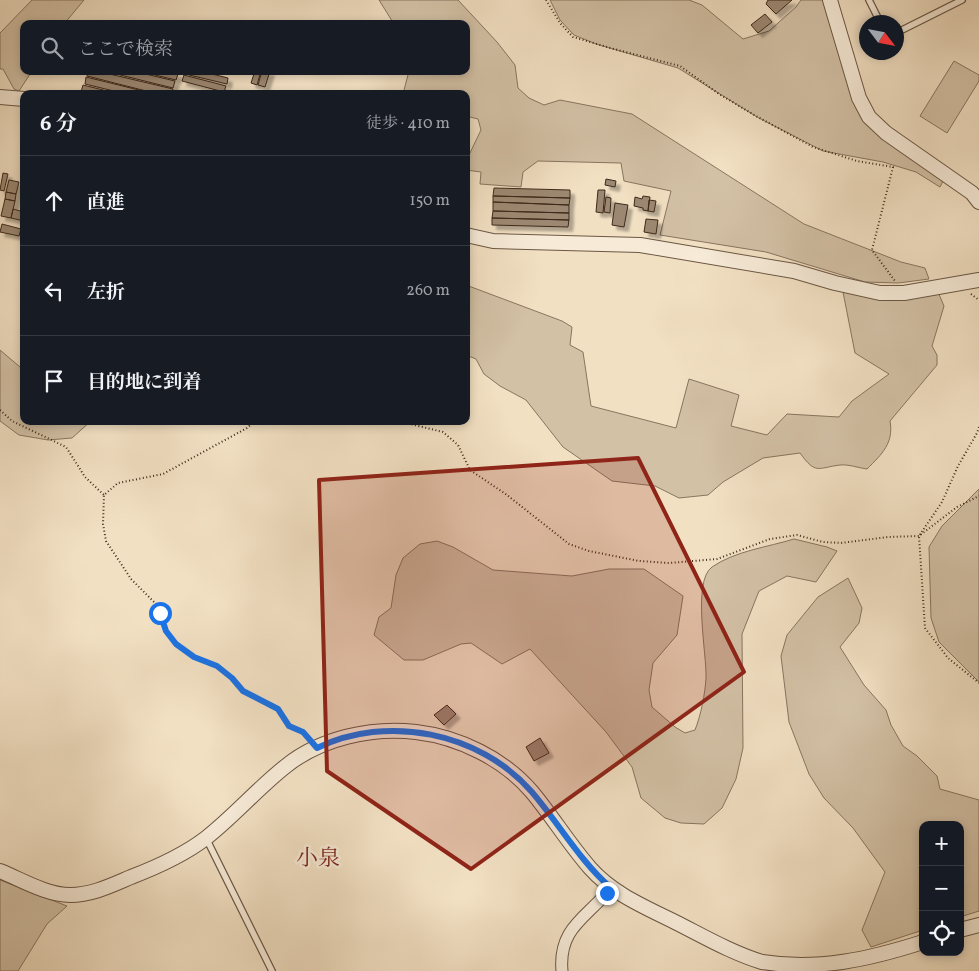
<!DOCTYPE html>
<html lang="ja">
<meta charset="utf-8">
<style>
:root{--surface:#171b24;--page:#20242c;--text:#f1f3f6;--muted:#9ea1a6;--line:#363941}
body{margin:0;font-family:Vollkorn,"Noto Serif JP",serif;background:var(--page);color:var(--text)}
.controls{position:absolute;right:15px;bottom:15px;display:grid;overflow:hidden;border-radius:10px;box-shadow:0 2px 8px #0003}
.controls button{width:45px;height:45px;display:grid;place-items:center;padding:0;border:0;border-bottom:1px solid var(--line);background:var(--surface);color:var(--text);font:25px sans-serif}
.compass{position:absolute;left:859px;top:15px;width:45px;height:45px;border-radius:50%;background:var(--surface);box-shadow:0 2px 8px #0003;rotate:122deg}
.stop{position:absolute;width:15px;height:15px;margin:-11px;border:4px solid #1a73e8;border-radius:50%;background:#fff}
.stop.end{background:#1a73e8;border-color:#fff;box-shadow:0 1px 5px #0008}
.list{margin:0;padding:0;list-style:none}
h2{display:flex;justify-content:space-between;align-items:center;height:65px;margin:0;padding:0 20px;font-size:21px}
h2 small{font-size:16px;font-weight:400;color:var(--muted)}
.list li{display:grid;grid-template-columns:32px 1fr auto;gap:15px;align-items:center;box-sizing:border-box;height:90px;padding:0 20px;border-top:1px solid var(--line)}
.list b{display:block;font-size:19px;white-space:nowrap}
.list em{font-size:16px;font-style:normal;color:var(--muted)}
.icon{flex:none;width:28px;height:28px;fill:none;stroke:currentColor;stroke-width:2;stroke-linecap:round;stroke-linejoin:round}
.map{position:relative;flex:none;width:979px;height:971px;overflow:hidden}
.search{position:absolute;background:var(--surface);box-shadow:0 2px 8px #0003;left:20px;top:20px;width:450px;height:55px;display:flex;align-items:center;gap:12px;box-sizing:border-box;padding:0 18px;border-radius:10px;color:var(--muted);font-size:19px}
.panel{position:absolute;background:var(--surface);box-shadow:0 2px 8px #0003;left:20px;top:90px;width:450px;height:335px;border-radius:10px}
.map>svg:first-child{display:block}
.green{fill:#d3c1a6;stroke:#887560}
.building{fill:#9c8872;stroke:#3e291a;filter:url(#shadow)}
.lines{fill:none;stroke-linecap:round;stroke-linejoin:round}
.service-casing{stroke:#6b5744;stroke-width:8}
.minor-casing{stroke:#6b5744;stroke-width:13}
.tertiary-casing{stroke:#6b5744;stroke-width:16}
.path{stroke:#3e291a;stroke-width:2;stroke-dasharray:1 2.5;stroke-linecap:butt}
.service{stroke:#f7ebd8;stroke-width:5.5}
.minor{stroke:#f7ebd8;stroke-width:11}
.tertiary{stroke:#f7ebd8;stroke-width:14}
.route{stroke:#1a73e8;stroke-width:6}
.marked{fill:#8f2418;fill-opacity:0.2;stroke:#8f2418;stroke-width:4;stroke-linejoin:round}
.labels{text-anchor:middle;dominant-baseline:central;stroke-width:5;stroke-linejoin:round;paint-order:stroke}
.quarter-label{font-size:22px;fill:#7a1f14;stroke:#f7ebd8}
</style>
<div class="map">
<svg width="979" height="971" viewBox="0 0 979 971">
<defs>
<filter id="shadow"><feDropShadow dx="4.5" dy="4.5" stdDeviation="1" flood-color="#0004"/></filter>
</defs>
<rect width="100%" height="100%" fill="#f2e0c3"/>
<filter id="stains"><feTurbulence type="fractalNoise" baseFrequency=".004" numOctaves="4"/><feColorMatrix values="0 0 0 0 .2 0 0 0 0 .09 0 0 0 0 .02 0 0 0 .5 -.17"/></filter>
<radialGradient id="worn" r=".72"><stop offset=".6" stop-color="#630" stop-opacity="0"/><stop offset="1" stop-color="#630" stop-opacity=".3"/></radialGradient>
<path class="green" d="M32,0H84L64,24H24V71H32L19,91L14,89L3,69H0V33Z
M379,0H458L497,42L515,65L518,88L529,98L544,105L560,100L632,114L804,224L901,262L925,268L929,279L898,283L865,282L766,252L660,235L671,191L624,181L621,163L538,161L523,172L521,187L480,184L481,172L466,170V155H469L481,130L478,119L466,116V94H403L409,71H466V24H394Z
M550,0H689L702,5L743,39L769,31L796,7L801,0H823L856,108L877,134L943,181L940,187L916,172L883,162L823,151L757,117L678,68L596,44L574,35L560,20Z
M954,61L979,75V81L947,133L920,116Z
M466,285L562,321L572,327L570,345L583,352L591,406L676,428L689,379L739,395L731,426L767,435L787,414L839,417L852,401L889,374L855,353L843,292L890,299L938,292L944,306L932,346L937,355V365L890,421C894,443 882,454 867,469C859,468 848,464 840,465C817,468 816,475 800,453L763,458L723,482L708,495L679,498L655,486L612,481L563,447L526,400L500,386L484,374L476,359L466,355Z
M0,350L20,367L24,357V421H91L72,438L48,440L19,435L0,421Z
M979,489V682L939,642L931,618L929,547L942,526Z
M794,539L827,547L837,551L816,582L787,576L759,591L742,634L743,748L736,779L722,808L704,824L681,823L665,818L641,798L632,767L606,732L530,649L502,664L471,643L461,644L423,660H404L374,635L379,617L391,608L396,575L403,558L420,544L437,541L453,547L493,570L572,576L609,569H644L683,596L677,635L653,663L649,690L652,707L675,727L685,733L695,730C701,715 705,694 706,678C707,655 692,581 712,567C735,551 768,547 794,539Z
M848,578L862,608L859,623L840,647L864,685L886,710L891,725L903,746L917,756L937,776L940,789L979,800V911L960,917V825H923V930L871,947L862,930L885,872L853,828L824,798L809,774L789,722L781,656L787,635L818,597Z
M0,880L67,906L47,924L18,971H0Z"/>
<path class="building" d="M768,0H792L776,14L766,4Z
M765,14L772,22L758,33L751,25Z
M88,71H97L173,89L172,94H158L87,76Z
M104,71H133L175,81L173,88Z
M138,71H166L178,74L176,80Z
M186,71H200L228,78L227,84L185,74Z
M255,71H261L257,85L251,83Z
M262,71H270L265,87L258,85Z
M184,75L226,86L224,92L182,81Z
M86,77L155,94H126L85,84Z
M83,85L119,94H90L81,92Z
M3,173L8,174L4,191L0,190Z
M606,179L616,181L615,187L605,185Z
M9,180L19,182L16,194L6,192Z
M494,188L570,190V198L493,196Z
M598,190H605L603,213L596,212Z
M6,192L16,194L15,201L5,199Z
M493,196L570,198L569,205L493,202Z
M643,196L650,197L648,211L643,210V208L634,206L635,197L642,199Z
M606,197L611,198L610,213L604,212Z
M5,199L15,201L11,218L1,216Z
M649,200L656,201L654,212L648,211Z
M493,202L569,205V213L493,211Z
M615,203L628,205L624,227L612,225Z
M13,209L24,212V221L11,218Z
M493,211L569,213V220L492,218Z
M492,218L569,220L568,227L492,225Z
M646,219L658,220L656,234L644,232Z
M2,224L21,229L19,236L0,232Z
M447,705L456,714L444,725L434,715Z
M540,738L549,753L534,761L526,747Z"/>
<g class="lines">
<g class="service-casing">
<path id="service" d="M869,0L880,22
M896,33L962,0
M206,838L272,971"/>
</g>
<g class="minor-casing">
<path id="minor" d="M562,971C558,927 588,917 611,888"/>
</g>
<g class="tertiary-casing">
<path id="tertiary" d="M830,0L859,98L869,117L886,133L972,193L979,202
M0,97L24,99
M466,235L493,241L640,245L794,271L835,283L880,293H904L979,280
M0,871C22,880 47,895 70,895C92,895 112,885 131,877C157,867 184,855 206,838C234,816 258,788 286,766C321,738 371,727 416,732C459,737 504,759 532,792C552,816 569,844 590,868C613,894 645,907 675,922C703,936 732,953 762,962C818,971 870,959 923,942
M960,930L979,925"/>
</g>
<path class="path" d="M546,0L560,23L573,37L614,49L680,66L719,94L756,116L813,147L857,161L893,167L872,250L895,281
M971,294L979,300
M0,410L12,421L66,447L85,477L104,495
M255,421L247,428L163,474L118,483L104,495L103,524L106,541L131,579L155,603L160,613L166,631L176,644L195,657L217,666L232,678L243,691L279,709L289,727L303,732L309,738
M398,421L443,432L458,445L470,470L507,495L569,544L589,551L639,561L669,563L717,559L770,539L797,535L823,542L841,543L888,537L919,536L957,507L979,496
M979,427L977,433L958,466L942,502L919,536L925,628L948,658L979,683"/>
<use href="#service" class="service"/>
<use href="#minor" class="minor"/>
<use href="#tertiary" class="tertiary"/>
</g>
<g class="lines">
<path class="route" d="M160,613L166,631L176,644L194,657L217,666L232,678L243,691L278,709L289,726L303,732L317,748C387,714 479,732 531,791C558,822 579,860 611,888L607,893"/>
</g>
<path class="marked" d="M638,458L744,672L471,869L327,771L319,480Z"/>
<g class="labels">
<g class="quarter-label">
<text x="318" y="859">小泉</text>
</g>
</g>
<rect width="100%" height="100%" filter="url(#stains)"/>
<rect width="100%" height="100%" fill="url(#worn)"/>
</svg>
<div class="controls">
<button>+</button>
<button>−</button>
<button><svg class="icon" aria-label="locate" viewBox="0 0 24 24"><circle cx="12" cy="12" r="6"/><path d="M12 2v4M12 18v4M2 12h4M18 12h4"/></svg></button>
</div>
<svg class="compass" viewBox="-18 -18 36 36"><path d="M0-13l5 13h-10z" fill="#e53935"/><path d="M0 13l5-13h-10z" fill="#9ea1a6"/></svg>
<div class="stop" style="left:160px;top:613px"></div>
<div class="stop end" style="left:607px;top:893px"></div>
<div class="search"><svg class="icon" aria-label="search" viewBox="0 0 24 24"><circle cx="10" cy="10" r="6"/><path d="M15 15l6 6"/></svg>ここで検索</div>
<section class="panel">
<h2>6 分<small>徒歩 · 410 m</small></h2>
<ul class="list">
<li><svg class="icon" aria-label="ahead" viewBox="0 0 24 24"><path d="M12 20V5M6 11l6-6 6 6"/></svg><div><b>直進</b></div><em>150 m</em></li>
<li><svg class="icon" aria-label="left" viewBox="0 0 24 24"><path d="M17 20v-9H6M10 6l-5 5 5 5"/></svg><div><b>左折</b></div><em>260 m</em></li>
<li><svg class="icon" aria-label="arrive" viewBox="0 0 24 24"><path d="M6 21V4h12l-3 4 3 4H6"/></svg><div><b>目的地に到着</b></div></li>
</ul>
</section>
</div>
